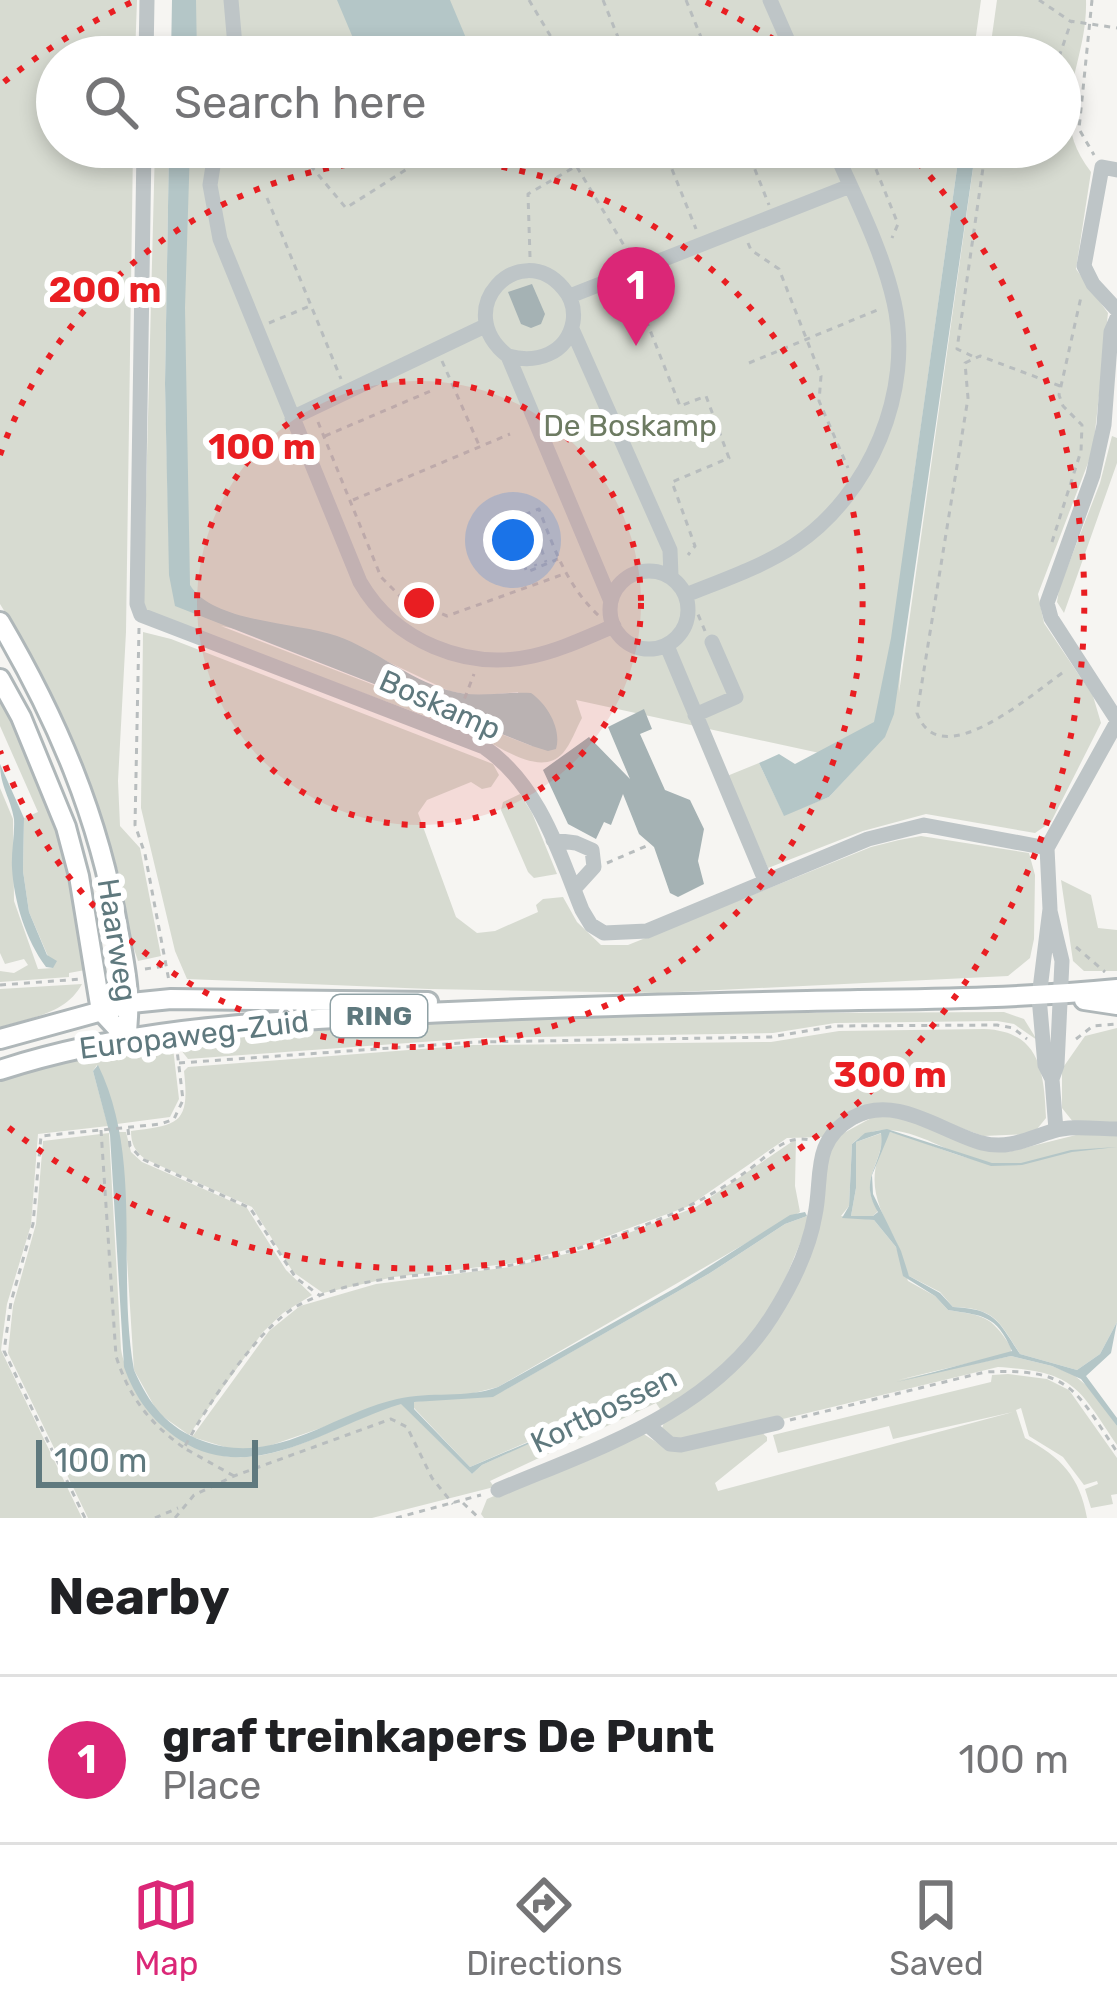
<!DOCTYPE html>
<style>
:root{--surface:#fff;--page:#f6f6f6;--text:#202124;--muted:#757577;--line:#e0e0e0;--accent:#db2777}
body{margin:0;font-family:Rubik,sans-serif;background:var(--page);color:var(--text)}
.scale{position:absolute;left:36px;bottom:30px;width:222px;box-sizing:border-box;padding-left:12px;border:6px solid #5f797e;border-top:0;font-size:33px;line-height:42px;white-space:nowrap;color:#5f797e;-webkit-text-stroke:9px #fff;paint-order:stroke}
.you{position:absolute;left:513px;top:540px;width:42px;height:42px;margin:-30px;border:9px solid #fff;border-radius:50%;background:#1a73e8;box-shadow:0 0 0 18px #1a73e833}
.badge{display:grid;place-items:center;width:78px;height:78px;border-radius:50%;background:var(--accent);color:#fff;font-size:39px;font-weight:700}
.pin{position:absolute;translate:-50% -99px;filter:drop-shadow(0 3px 6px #0008)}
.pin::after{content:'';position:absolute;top:63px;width:42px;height:36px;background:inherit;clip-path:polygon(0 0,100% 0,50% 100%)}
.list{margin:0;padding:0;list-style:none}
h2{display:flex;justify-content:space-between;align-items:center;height:156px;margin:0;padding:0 48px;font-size:51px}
h2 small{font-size:39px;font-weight:400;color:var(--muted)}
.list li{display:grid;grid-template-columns:78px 1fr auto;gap:36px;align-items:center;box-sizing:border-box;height:168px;padding:0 48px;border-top:3px solid var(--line)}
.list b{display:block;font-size:45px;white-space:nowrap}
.list p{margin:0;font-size:39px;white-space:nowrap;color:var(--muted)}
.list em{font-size:39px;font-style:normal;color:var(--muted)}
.icon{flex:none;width:66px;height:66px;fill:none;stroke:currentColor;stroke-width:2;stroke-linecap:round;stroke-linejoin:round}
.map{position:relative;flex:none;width:1117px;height:1518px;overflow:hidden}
.search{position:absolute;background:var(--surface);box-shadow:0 6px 18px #0003;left:36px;right:36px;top:36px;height:132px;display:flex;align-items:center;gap:30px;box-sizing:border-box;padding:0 42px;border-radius:66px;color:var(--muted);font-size:45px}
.sheet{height:324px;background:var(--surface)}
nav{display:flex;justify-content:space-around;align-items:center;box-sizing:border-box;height:168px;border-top:3px solid var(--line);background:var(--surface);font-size:33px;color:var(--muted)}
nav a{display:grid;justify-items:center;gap:6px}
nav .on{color:var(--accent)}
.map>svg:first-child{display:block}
.green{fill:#d7dbd1;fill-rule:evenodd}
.water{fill:#b4c6c7;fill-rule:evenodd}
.building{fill:#a5b2b4}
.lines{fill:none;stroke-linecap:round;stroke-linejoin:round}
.major-casing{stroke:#afb7b9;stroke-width:24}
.path{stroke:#b8bdbe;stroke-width:3;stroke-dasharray:6 6;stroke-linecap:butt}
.minor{stroke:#bec5c7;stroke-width:15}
.major{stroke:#fff;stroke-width:18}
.ring{fill:none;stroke:#e91e22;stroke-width:6;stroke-dasharray:6 12}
.labels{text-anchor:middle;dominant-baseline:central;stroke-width:12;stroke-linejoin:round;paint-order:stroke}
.shield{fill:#fff;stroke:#8fa1a5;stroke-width:3}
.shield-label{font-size:27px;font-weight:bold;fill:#5f797e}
.park-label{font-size:30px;fill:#6d7b62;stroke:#fff}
.street-label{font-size:30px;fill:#5f797e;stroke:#fff}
.centre{fill:#e91e22;stroke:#fff;stroke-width:6}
.ring-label{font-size:36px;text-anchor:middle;font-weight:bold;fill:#e91e22;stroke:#fff;stroke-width:12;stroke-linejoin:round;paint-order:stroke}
</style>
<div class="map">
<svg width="1117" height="1518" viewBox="0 0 1117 1518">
<rect width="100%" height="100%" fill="#f6f5f2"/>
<path class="green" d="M0,0H137L135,57H57V147H133L126,632L118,781L120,826L140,848L161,956L138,961C126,929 126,894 115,861C87,769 51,686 0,604Z
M190,0H981L973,57H188Z
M997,0H1086C1088,67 1044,111 1091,172L1076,269L1108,313L1093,450L1038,594L1044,623L1093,696L1101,723L1051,822L1035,833L926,814L863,831L768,868L727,776L759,763L784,815L829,797L861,762L576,700L582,718C576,729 571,744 563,753C540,779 497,744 473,734L143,611L155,147H169L165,384L169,545L185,147H960L910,504L899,693L976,147H1060V57H989ZM221,626L382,659L449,691L477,696L518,692L532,746Z
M1112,436L1117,438V463L1064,613L1057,602L1059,589L1100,483Z
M143,632L171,639L493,764L499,775L491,787L482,789L471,782L427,800L418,813L456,917L477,933L495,931L538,912L536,905L543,899L563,897L577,922L601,945H628L871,847L899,840L921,836L1029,853L1035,875L1034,939L1030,958L1008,976L658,993L429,989L187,979L175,951L141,808Z
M0,696L32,758L70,869L85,970L69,973V977L0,982V971L14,973L28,965L24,959L5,964L0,953V788L13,819L14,901L38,969L53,968L29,912L23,871L24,818L38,812L0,726Z
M520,794L532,813L557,874L534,878L528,872L501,810L503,802Z
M1061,880L1091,895L1098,928L1117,930V971H1084L1073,961Z
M82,984C66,1014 30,1018 0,1027V989Z
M1004,1012L1024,1019L1037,1040L1014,1024L997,1021L835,1023L773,1033L477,1038L188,1059L181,1050L185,1049L184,1038L233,1032L576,1014Z
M1117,1028V1123H1074L1062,1108V1069L1085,1036Z
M984,1029C1040,1031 1044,1071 1046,1118L1033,1134L983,1136L902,1106L823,1137L787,1138L689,1206L581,1246L515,1263L394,1277L323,1293L293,1272L252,1207L145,1159C135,1151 131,1144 131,1131C179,1125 190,1124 184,1071L188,1067L473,1045L771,1042L839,1031Z
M172,1039L179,1099L170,1117L117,1124L97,1065L93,1071L108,1126L38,1134L31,1225L7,1304L1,1350L82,1518H0V1079L72,1057Z
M873,1117H896L1008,1152L1076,1135L1117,1134V1322L1100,1354L1077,1370L1020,1354C999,1321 995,1308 953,1307L940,1292L909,1276C902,1264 901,1251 895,1239C873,1198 865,1175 890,1132C935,1143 970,1167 1018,1164C1005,1164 992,1164 979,1161C941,1151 887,1108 852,1144L849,1206L841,1216L874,1220L896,1247L908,1281L935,1296L948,1310C983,1316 990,1314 1011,1347V1353L898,1380L1011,1356L1052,1366L1074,1375L1093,1391L1117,1426V1445C1077,1385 1074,1372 998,1367L720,1434L678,1440L661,1432L664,1422L690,1407L792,1293L826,1155L842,1134Z
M119,1132H126L131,1152L142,1162L247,1208L286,1270L312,1295L283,1313L263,1332L189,1435L158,1413L134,1370Z
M109,1133L121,1349C125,1376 141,1391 157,1412C231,1505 314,1430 401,1403L472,1474L482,1465L587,1416L470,1467L414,1408V1402L503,1391L710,1273L785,1224L807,1216L810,1219L777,1299L735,1358L662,1412L656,1403L490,1481L494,1487L372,1518H88L8,1353L13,1306L36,1224L43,1141Z
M882,1133C884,1164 857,1178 878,1211L873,1216H851L856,1188V1142Z
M796,1139L795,1186L800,1212L498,1387L466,1395L411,1397L266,1447L238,1451L192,1437L269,1331L300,1306L376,1284L510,1267L587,1249L696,1207Z
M1008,1374L1047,1379L1069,1390L1117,1458V1494L1111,1495L1113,1504L1091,1508L1085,1489L1098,1484L1097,1481L1084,1485L1063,1457L1029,1436L1021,1408L1016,1410L1025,1438C1061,1457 1080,1477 1087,1518H484L481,1514L487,1499L642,1433L661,1445L760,1431L767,1437V1441L715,1483L718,1491L1013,1412L893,1439L889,1426L778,1453L773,1435L991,1382L992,1375Z"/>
<path class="water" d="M172,0H196L197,57H171Z
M337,0H450L474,57H361Z
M169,147H190L185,308L190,585C213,623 297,622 337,636C376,650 407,678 447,690C476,699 502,691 531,693C547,704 562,729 556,749L548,751L532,746L175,606L169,575L165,384Z
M960,147H976L894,714L885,737L829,797L784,816L759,763L779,754L795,764L874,722L891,638Z
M0,764L24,818L23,871L29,912L47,955L57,961L53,968L46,967C26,940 14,902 12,868C11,852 15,835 14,819C11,799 0,786 0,764Z
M98,1065C144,1159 116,1270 134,1370C149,1404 167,1428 203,1441C275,1467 329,1415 397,1399C431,1391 465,1399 498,1387L677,1287L790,1215L805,1212L807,1216L785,1224L710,1273L493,1397L414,1402V1409L470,1467L588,1417L482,1465L472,1474L401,1404C330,1425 252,1487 180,1440C152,1421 135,1398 124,1367L110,1135L93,1071Z
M887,1129L992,1163H1021L1071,1150L1117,1147L1072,1152L1022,1165L991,1166L890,1132L872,1175L873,1194L901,1251L909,1276L940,1293L953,1307C996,1309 998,1321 1020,1354L1077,1370L1100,1354L1117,1322L1111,1353L1086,1376L1117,1418V1426L1081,1379L1052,1366L1011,1356L897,1382L1012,1351C996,1314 983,1316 948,1310L935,1296L903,1276L896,1247L874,1220L842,1218L849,1206L852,1144L865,1133ZM881,1133C886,1164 856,1176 878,1212L873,1216H851L856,1188V1142Z"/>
<path class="building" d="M532,284L545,314L541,324L531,328L521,324L508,292Z
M644,709L652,729L640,734L665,790L690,800L704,829L698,861L704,884L678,897L670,893L654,847L639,834L623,794L611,825L604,822L596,839L568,824L543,770L589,737L630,779L608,727Z"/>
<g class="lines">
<g class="major-casing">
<path id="major" d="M0,622C57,719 99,817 118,929C125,967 132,999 126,1038
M0,679L21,717L66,827L79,876L101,1011L126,1038
M1084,1000L1117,1005
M0,1039L131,1003L171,999L428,1002
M0,1070C119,1031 245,1023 369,1016C515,1008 661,1004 807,1001C911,999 1014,999 1117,989"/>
</g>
<path class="path" d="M529,0L563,57
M603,0L626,57
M686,0L709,57
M1039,0L1070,21L1117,28
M1092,0L1079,129L1094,155
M1059,57L1071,22
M295,147L346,208L407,169
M663,147L696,229
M746,147L769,205
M867,147L898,224L892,238
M577,167L631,257
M267,198L341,379
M748,243L751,250L779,269L821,376L819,401L848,468
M530,257L528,194L609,147
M633,287L680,406L706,396L729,458L672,482L695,546L688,555
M269,323L310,306
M972,356L957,349L986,147
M442,361L479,445
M749,363L882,308
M1060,386L980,356L965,363L968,398L917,713C940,777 1034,692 1065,671
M318,422L381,577L400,596L447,616L564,574
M325,436L433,390
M353,500L510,434
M529,515L546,562
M516,520L536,566
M1052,542L1081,451L1082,425L1063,406L1059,395L1081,297
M558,559L527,572L506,522L539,509C555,551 567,586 600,617
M688,614L697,612L705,631
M139,628L135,825L145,854L169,981
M456,721L474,674
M607,863L651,844
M1076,947L1105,972
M145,969L165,966
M0,985L82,979
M1076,1039L1093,1026L1117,1024
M179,1063L475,1042L771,1037L835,1026L997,1025L1013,1028L1027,1039
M128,1129L130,1146L142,1159L250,1208L296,1278L319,1295
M101,1130L116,1356C128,1395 149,1423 183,1447
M790,1420L985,1372C1069,1368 1074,1387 1117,1452
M234,1476L184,1448C205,1408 259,1327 297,1306C361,1271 443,1277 512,1265C548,1259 583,1247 618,1235C669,1217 712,1198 755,1165C773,1151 786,1135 810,1140
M463,1503L479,1518
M85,1518L4,1351L11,1302L33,1224L41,1136L161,1124L174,1119L183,1100L177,1050
M155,1518L178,1508
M175,1518L194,1495L234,1476L391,1419L407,1427L432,1478L453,1504
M396,1518L481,1495"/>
<path class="minor" d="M231,0L236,57
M770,0L795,57
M146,57L147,0
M144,147L137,604L141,615L484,747C539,785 558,850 582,910L591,925L604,933L647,931L868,839L924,825L1047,848
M216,147L210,185L220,239L360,582C394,641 466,671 533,656C561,650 587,637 614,626
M1117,170L1102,167L1084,266L1093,284L1117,310
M570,296L850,186
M1117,318L1111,332L1104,425L1093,475L1047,603L1051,618L1117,720
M572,329L670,550L671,576
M508,356C536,364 567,354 573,322C575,309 572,298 563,288C519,237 449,310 508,356L610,599
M292,418L485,326
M610 610a39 39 0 1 1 78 0a39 39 0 1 1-78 0Z
M686,595C723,580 762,567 795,545C870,495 914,391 894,302C882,249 855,197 833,147
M667,646L765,880
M695,715L736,697L712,642
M553,840L576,843L592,850L594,867L574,889
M1050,911L1062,961L1057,1065L1052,1079
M1056,1130L1052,1079L1045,1065L1039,997L1050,909L1047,848L1117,722
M648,1425L670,1444L681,1445L777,1423
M498,1490C597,1448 711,1413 772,1316C791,1286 809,1250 815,1215C823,1177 811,1142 852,1118C895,1093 941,1132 982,1143C1009,1150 1029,1138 1053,1131C1072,1125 1097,1129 1117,1129"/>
<use href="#major" class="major"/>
</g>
<circle cx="419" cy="603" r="222" fill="#e91e22" fill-opacity=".12"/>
<g class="ring">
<circle cx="419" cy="603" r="222"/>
<path d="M0 455A444 444 0 1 1 0 751"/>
<path d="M4 82A666 666 0 0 1 132 2M706 2A666 666 0 0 1 796 54M906 149A666 666 0 0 1 4 1124"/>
</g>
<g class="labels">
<rect class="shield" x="331" y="995" width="96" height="42" rx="9"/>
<g class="shield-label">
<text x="379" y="1016">RING</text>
</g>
<g class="park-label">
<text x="630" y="426">De Boskamp</text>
</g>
<g class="street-label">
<text transform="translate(440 705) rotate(24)">Boskamp</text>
<text transform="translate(117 940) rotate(81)">Haarweg</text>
<text transform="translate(194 1035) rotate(-7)">Europaweg-Zuid</text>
<text transform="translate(604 1410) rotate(-26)">Kortbossen</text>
</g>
</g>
<circle cx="419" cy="603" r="18" class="centre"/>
<g class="ring-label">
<text x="105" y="302">200 m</text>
<text x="262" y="459">100 m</text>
<text x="890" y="1087">300 m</text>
</g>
</svg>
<div class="scale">100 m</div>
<div class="you"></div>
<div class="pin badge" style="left:636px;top:346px">1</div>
<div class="search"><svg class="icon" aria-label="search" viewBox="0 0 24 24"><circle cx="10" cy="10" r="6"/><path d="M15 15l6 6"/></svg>Search here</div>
</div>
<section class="sheet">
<h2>Nearby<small></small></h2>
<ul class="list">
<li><span class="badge">1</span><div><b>graf treinkapers De Punt</b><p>Place</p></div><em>100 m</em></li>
</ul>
</section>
<nav>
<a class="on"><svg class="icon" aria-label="map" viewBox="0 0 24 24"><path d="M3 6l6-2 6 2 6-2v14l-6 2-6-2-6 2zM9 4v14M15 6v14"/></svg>Map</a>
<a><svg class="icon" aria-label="directions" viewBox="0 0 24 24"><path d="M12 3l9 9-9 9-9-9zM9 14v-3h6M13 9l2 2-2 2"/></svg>Directions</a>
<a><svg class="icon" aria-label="saved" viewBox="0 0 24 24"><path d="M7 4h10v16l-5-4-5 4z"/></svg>Saved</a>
</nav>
